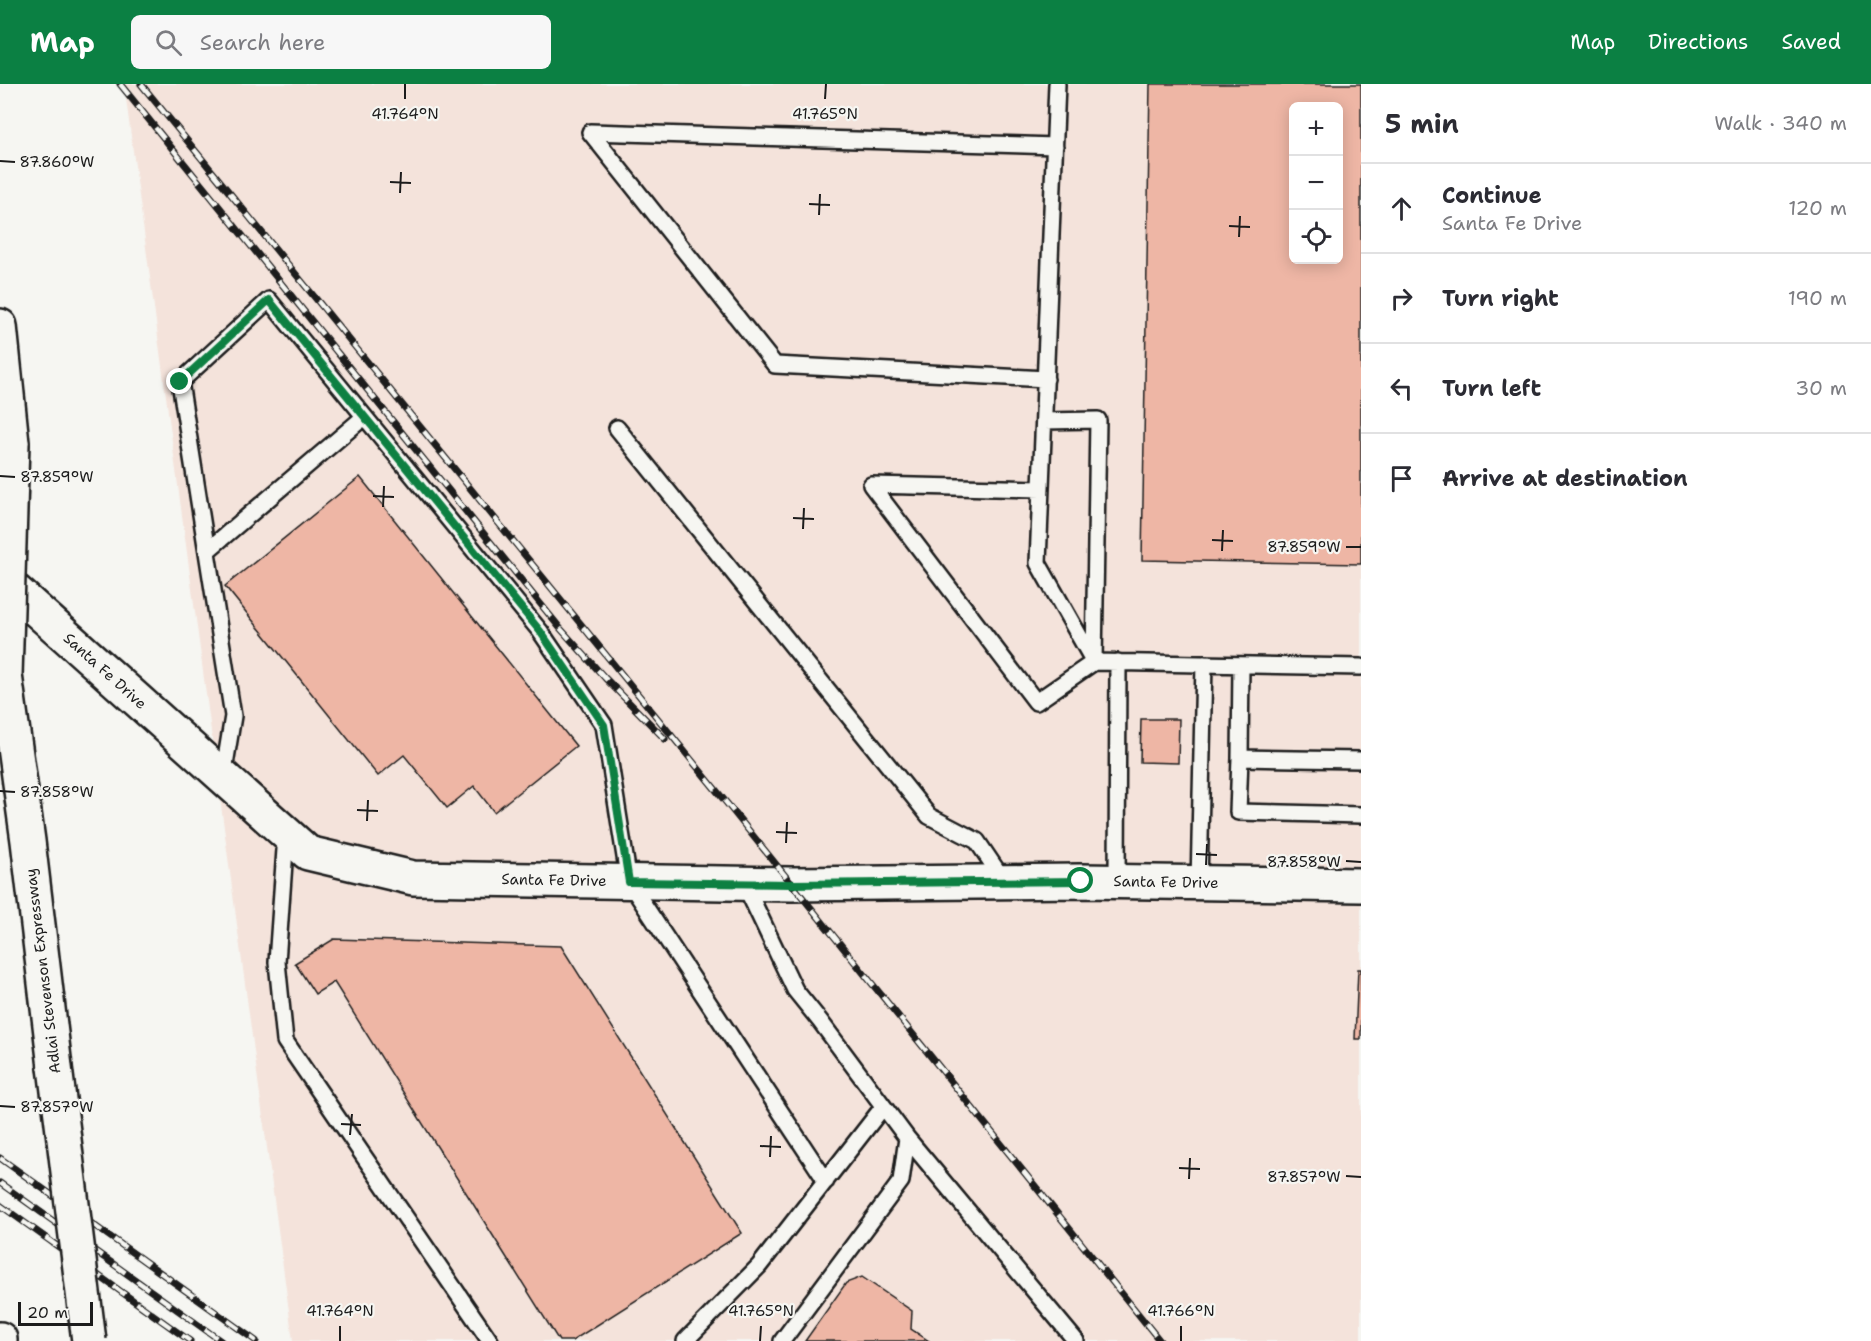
<!DOCTYPE html>
<meta charset="utf-8">
<style>
:root{--surface:#fff;--page:#f7f7f7;--text:#2b2b33;--muted:#7c7c81;--line:#e1e1e2;--accent:#0b8043}
body{margin:0;font-family:"Shantell Sans",sans-serif;background:var(--page);color:var(--text)}
.controls{position:absolute;right:18px;top:18px;display:grid;overflow:hidden;border-radius:9px;box-shadow:0 3px 15px #0003}
.controls button{width:54px;height:54px;display:grid;place-items:center;padding:0;border:0;border-bottom:2px solid var(--line);background:var(--surface);color:var(--text);font:30px sans-serif}
.scale{position:absolute;left:18px;bottom:15px;width:75px;box-sizing:border-box;padding-left:6px;border:3px solid #1c1c1c;border-top:0;font-size:16px;line-height:21px;white-space:nowrap;color:#1c1c1c;-webkit-text-stroke:4px #f6f6f2;paint-order:stroke}
.stop{position:absolute;width:18px;height:18px;margin:-14px;border:4px solid #0b8043;border-radius:50%;background:#fff}
.stop.end{background:#0b8043;border-color:#fff;box-shadow:0 2px 6px #0008}
.list{margin:0;padding:0;list-style:none}
h2{display:flex;justify-content:space-between;align-items:center;height:78px;margin:0;padding:0 24px;font-size:26px}
h2 small{font-size:20px;font-weight:400;color:var(--muted)}
.list li{display:grid;grid-template-columns:39px 1fr auto;gap:18px;align-items:center;box-sizing:border-box;height:90px;padding:0 24px;border-top:2px solid var(--line)}
.list b{display:block;font-size:22px;white-space:nowrap}
.list p{margin:0;font-size:20px;white-space:nowrap;color:var(--muted)}
.list em{font-size:20px;font-style:normal;color:var(--muted)}
.icon{flex:none;width:33px;height:33px;fill:none;stroke:currentColor;stroke-width:2;stroke-linecap:round;stroke-linejoin:round}
.map{position:relative;flex:none;width:1361px;height:1257px;overflow:hidden}
header{display:flex;align-items:center;gap:36px;box-sizing:border-box;height:84px;padding:0 30px;background:var(--accent);color:#fff}
header strong{font-size:28px}
nav{display:flex;gap:33px;margin-inline-start:auto;font-size:21px}
.search{width:420px;height:54px;background:var(--page);display:flex;align-items:center;gap:15px;box-sizing:border-box;padding:0 21px;border-radius:9px;color:var(--muted);font-size:22px}
main{display:flex}
aside{flex:1;background:var(--surface)}
.map>svg:first-child{display:block}
.built{fill:#f4e3db;fill-rule:evenodd}
.building{fill:#eeb6a5;stroke:#1c1c1c;stroke-width:1.5;fill-rule:evenodd}
.lines{fill:none;stroke-linecap:round;stroke-linejoin:round}
.lane-casing{stroke:#1c1c1c;stroke-width:20}
.secondary-casing{stroke:#1c1c1c;stroke-width:38}
.highway-casing{stroke:#1c1c1c;stroke-width:38}
.lane{stroke:#f6f6f2;stroke-width:15}
.secondary{stroke:#f6f6f2;stroke-width:33}
.highway{stroke:#f6f6f2;stroke-width:33}
.rail-casing{stroke:#1c1c1c;stroke-width:7}
.rail{stroke:#f6f6f2;stroke-width:4.5;stroke-dasharray:14;stroke-linecap:butt}
.highway-bridge-casing{stroke:#1c1c1c;stroke-width:38;stroke-linecap:butt}
.highway-bridge{stroke:#f6f6f2;stroke-width:33}
.route{stroke:#0b8043;stroke-width:8}
.ticks{fill:none;stroke:#1c1c1c;stroke-width:2}
.labels{text-anchor:middle;dominant-baseline:central;stroke-width:4.5;stroke-linejoin:round;paint-order:stroke}
.street-label{font-size:15px;fill:#1c1c1c;stroke:#f6f6f2}
.ticks-label{font-size:15px;text-anchor:middle;fill:#1c1c1c;stroke:#f6f6f2;stroke-width:4.5;stroke-linejoin:round;paint-order:stroke}
</style>
<header>
<strong>Map</strong>
<div class="search"><svg class="icon" aria-label="search" viewBox="0 0 24 24"><circle cx="10" cy="10" r="6"/><path d="M15 15l6 6"/></svg>Search here</div>
<nav><a>Map</a><a>Directions</a><a>Saved</a></nav>
</header>
<main>
<div class="map">
<svg width="1361" height="1257" viewBox="0 0 1361 1257">
<rect width="100%" height="100%" fill="#f6f6f2"/>
<filter id="ink" filterUnits="userSpaceOnUse"><feTurbulence type="fractalNoise" baseFrequency=".0167" numOctaves="2"/><feDisplacementMap in="SourceGraphic" scale="12" xChannelSelector="R" yChannelSelector="G"/><feConvolveMatrix kernelMatrix="1 2 1 2 8 2 1 2 1" color-interpolation-filters="sRGB"/></filter>
<g filter="url(#ink)">
<path class="built" d="M124,0H1361V1257H293ZM1294,22H1338V176H1294Z"/>
<path class="building" d="M1150,0H1361V480L1142,476ZM1294,22H1338V176H1294Z
M360,393L576,662L494,728L474,702L447,724L404,671L378,692L225,502Z
M1141,635H1179L1178,679L1140,678Z
M334,855L561,862L742,1149L572,1257H559L334,898L315,910L295,879Z
M1358,885H1361V955H1355Z
M862,1193L912,1227L911,1245L929,1257H805L846,1199Z"/>
<g class="lines">
<g class="lane-casing">
<path id="lane" d="M1057,0L1038,479L1094,578L1361,583
M1046,295L775,281L590,48L1055,62
M617,344L929,732L977,757L1004,797
M1041,405L871,401L1036,618L1094,578L1098,336L1044,337
M207,467L364,333
M1241,581L1240,674L1361,676
M1240,674L1238,728L1361,731
M223,693L233,632L180,298L269,216L540,547L604,641L629,798L826,1097
M286,751L277,878L285,957L490,1257
M1117,797L1118,578
M744,799L795,906L820,937L907,1054L1076,1257
M1199,799L1204,580
M685,1257L759,1182L883,1023
M782,1257L901,1097L907,1054"/>
</g>
<g class="secondary-casing">
<path id="secondary" d="M0,493L308,769L413,794L791,800L1081,797L1361,801"/>
</g>
<g class="highway-casing">
<path id="highway" d="M0,242L12,359
M1,562L28,757L55,983
M0,1255V1257"/>
</g>
<use href="#lane" class="lane"/>
<use href="#secondary" class="secondary"/>
<use href="#highway" class="highway"/>
<g class="rail-casing">
<path id="rail" d="M120,0L560,544L605,594L665,655
M141,0L729,722L1160,1257
M0,1074L256,1257
M0,1099L221,1257
M0,1121L190,1257"/>
</g>
<use href="#rail" class="rail"/>
<g class="highway-bridge-casing">
<path id="highway-bridge" d="M5,592L12,359
M55,983L89,1257"/>
</g>
<use href="#highway-bridge" class="highway-bridge"/>
</g>
</g>
<g class="lines" filter="url(#ink)">
<path class="route" d="M180,298L269,216L540,547L604,641L629,798L791,800L1081,797"/>
</g>
<path class="ticks" d="M405,15V0M825,15L826,0M0,77L15,78M390,98L411,99M400,109L401,88M809,120L830,121M819,131L820,110M1229,142L1250,143M1239,153L1240,132M0,392L15,393M373,412L394,413M383,423L384,402M793,434L814,435M803,445L804,424M1212,456L1233,457M1346,463H1361M1222,467L1223,446M0,707L15,708M357,726L378,727M367,737L368,716M776,748L797,749M786,759L787,738M1196,770L1217,771M1346,777L1361,778M1206,781L1207,760M0,1022L15,1023M341,1040L361,1041M350,1051L352,1030M760,1062L781,1063M770,1073L771,1052M1179,1084L1200,1085M1346,1092L1361,1093M1189,1095L1190,1074M340,1257V1242M760,1257L761,1242M1181,1257V1242"/>
<g class="labels">
<g class="street-label">
<text transform="translate(105 587) rotate(42)">Santa Fe Drive</text>
<text transform="translate(554 796) rotate(1)">Santa Fe Drive</text>
<text transform="translate(1166 798) rotate(1)">Santa Fe Drive</text>
<text transform="translate(43 887) rotate(-97)">Adlai Stevenson Expressway</text>
</g>
</g>
<g class="ticks-label">
<text x="405" y="35">41.764°N</text>
<text x="825" y="35">41.765°N</text>
<text x="57" y="83">87.860°W</text>
<text x="57" y="398">87.859°W</text>
<text x="1304" y="468">87.859°W</text>
<text x="57" y="713">87.858°W</text>
<text x="1304" y="783">87.858°W</text>
<text x="57" y="1028">87.857°W</text>
<text x="1304" y="1098">87.857°W</text>
<text x="340" y="1232">41.764°N</text>
<text x="761" y="1232">41.765°N</text>
<text x="1181" y="1232">41.766°N</text>
</g>
</svg>
<div class="controls">
<button>+</button>
<button>−</button>
<button><svg class="icon" aria-label="locate" viewBox="0 0 24 24"><circle cx="12" cy="12" r="6"/><path d="M12 2v4M12 18v4M2 12h4M18 12h4"/></svg></button>
</div>
<div class="scale">20 m</div>
<div class="stop" style="left:1081px;top:797px"></div>
<div class="stop end" style="left:180px;top:298px"></div>
</div>
<aside>
<h2>5 min<small>Walk · 340 m</small></h2>
<ul class="list">
<li><svg class="icon" aria-label="ahead" viewBox="0 0 24 24"><path d="M12 20V5M6 11l6-6 6 6"/></svg><div><b>Continue</b><p>Santa Fe Drive</p></div><em>120 m</em></li>
<li><svg class="icon" aria-label="right" viewBox="0 0 24 24"><path d="M7 20v-9h11M14 6l5 5-5 5"/></svg><div><b>Turn right</b></div><em>190 m</em></li>
<li><svg class="icon" aria-label="left" viewBox="0 0 24 24"><path d="M17 20v-9H6M10 6l-5 5 5 5"/></svg><div><b>Turn left</b></div><em>30 m</em></li>
<li><svg class="icon" aria-label="arrive" viewBox="0 0 24 24"><path d="M6 21V4h12l-3 4 3 4H6"/></svg><div><b>Arrive at destination</b></div></li>
</ul>
</aside>
</main>
